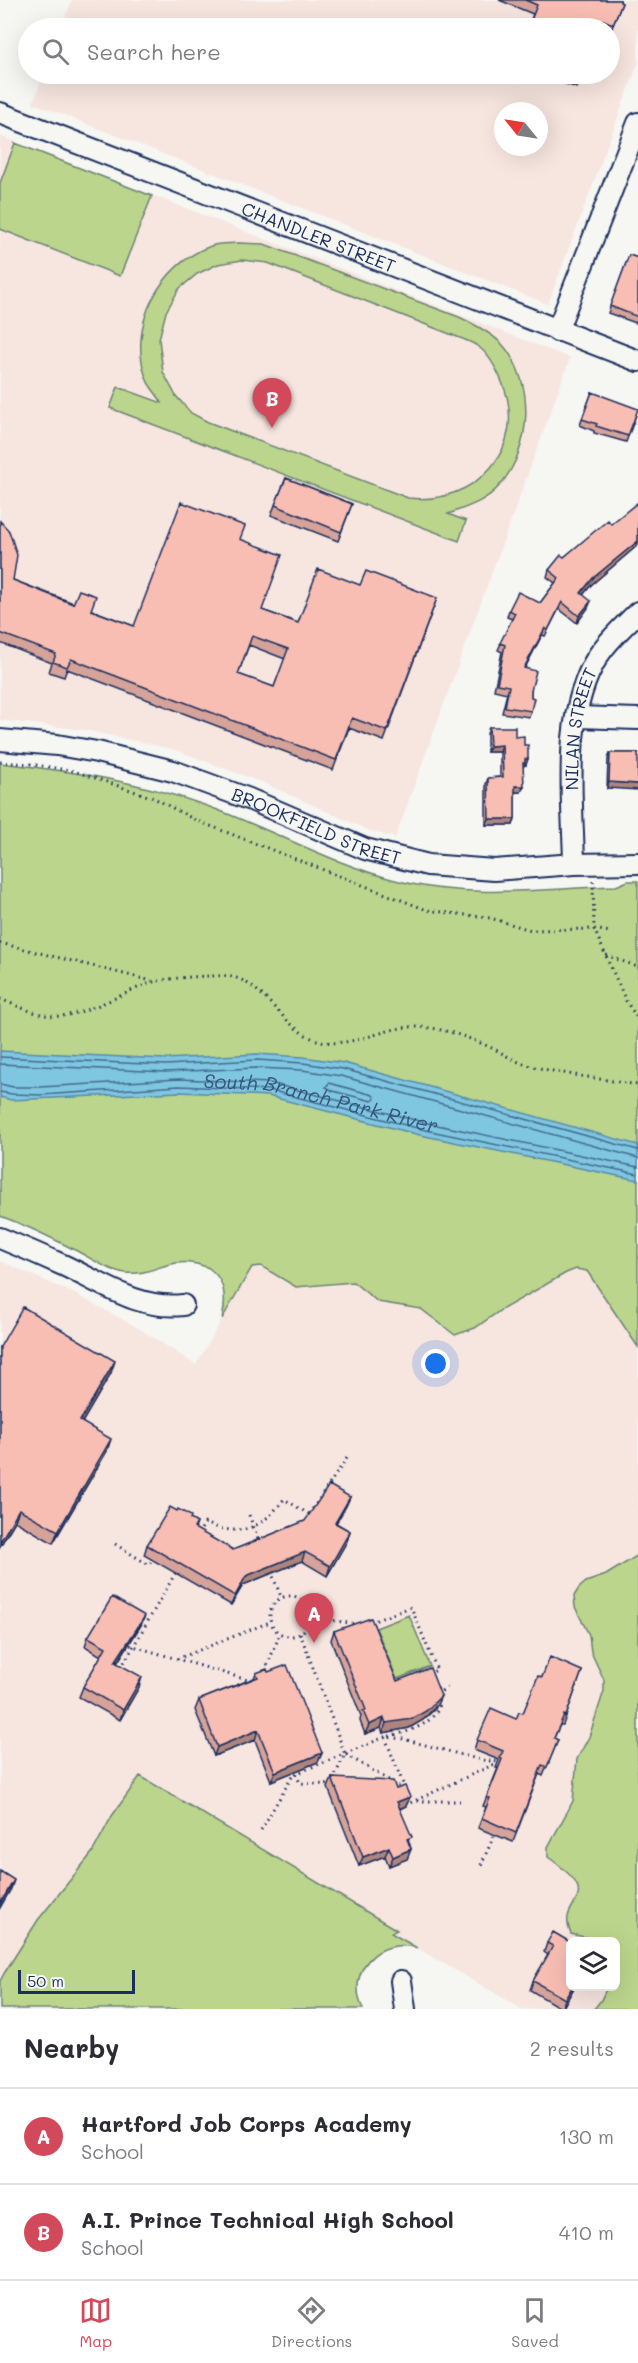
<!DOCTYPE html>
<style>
:root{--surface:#fff;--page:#f2f2f3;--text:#2b2b33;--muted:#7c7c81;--line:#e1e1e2;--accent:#d1495b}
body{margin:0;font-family:Mali,sans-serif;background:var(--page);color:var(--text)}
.controls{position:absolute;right:18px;bottom:18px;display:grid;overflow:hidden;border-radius:9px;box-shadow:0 6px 24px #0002}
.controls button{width:54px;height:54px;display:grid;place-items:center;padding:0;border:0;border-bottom:2px solid var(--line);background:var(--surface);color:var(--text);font:30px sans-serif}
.compass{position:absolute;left:494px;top:102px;width:54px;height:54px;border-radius:50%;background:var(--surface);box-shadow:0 6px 24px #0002;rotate:300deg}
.scale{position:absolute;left:18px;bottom:15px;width:117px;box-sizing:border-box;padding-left:6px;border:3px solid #1b2f5e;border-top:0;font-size:16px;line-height:21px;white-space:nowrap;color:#1b2f5e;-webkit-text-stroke:4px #f6f6f2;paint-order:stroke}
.you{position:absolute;left:436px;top:1364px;width:21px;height:21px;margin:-15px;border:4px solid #fff;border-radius:50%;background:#1a73e8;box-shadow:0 0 0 9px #1a73e833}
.badge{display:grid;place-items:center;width:39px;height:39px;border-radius:50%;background:var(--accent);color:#fff;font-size:20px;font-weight:700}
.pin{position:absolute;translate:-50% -50px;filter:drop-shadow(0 2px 3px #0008)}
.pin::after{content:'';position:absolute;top:32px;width:21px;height:18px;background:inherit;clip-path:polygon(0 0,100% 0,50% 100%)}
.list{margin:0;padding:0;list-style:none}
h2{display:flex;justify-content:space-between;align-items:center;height:78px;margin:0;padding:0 24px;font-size:26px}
h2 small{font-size:20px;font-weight:400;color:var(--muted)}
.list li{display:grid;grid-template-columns:39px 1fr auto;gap:18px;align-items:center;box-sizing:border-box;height:96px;padding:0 24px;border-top:2px solid var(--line)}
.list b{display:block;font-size:22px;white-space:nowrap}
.list p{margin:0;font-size:20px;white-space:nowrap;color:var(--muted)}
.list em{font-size:20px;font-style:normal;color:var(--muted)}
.icon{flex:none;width:33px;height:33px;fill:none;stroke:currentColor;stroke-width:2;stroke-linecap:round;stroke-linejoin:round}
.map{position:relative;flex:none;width:638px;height:2009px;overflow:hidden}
.search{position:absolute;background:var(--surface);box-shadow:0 6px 24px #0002;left:18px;right:18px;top:18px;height:66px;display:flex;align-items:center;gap:15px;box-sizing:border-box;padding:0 21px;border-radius:33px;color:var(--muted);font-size:22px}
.sheet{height:270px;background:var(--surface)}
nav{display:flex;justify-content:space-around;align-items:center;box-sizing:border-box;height:84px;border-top:2px solid var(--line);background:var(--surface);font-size:16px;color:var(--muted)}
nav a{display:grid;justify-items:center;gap:3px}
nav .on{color:var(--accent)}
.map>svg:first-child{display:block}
.built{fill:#f7e5df;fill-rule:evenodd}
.green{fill:#bbd58c;stroke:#6b8275;stroke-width:1.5;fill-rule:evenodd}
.water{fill:#7fc6e0;stroke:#578aac;stroke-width:1.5}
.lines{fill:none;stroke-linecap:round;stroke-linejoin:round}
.shore{stroke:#436b92;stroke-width:1.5}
.minor-casing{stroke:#1b2f5e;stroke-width:24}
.path{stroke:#1b2f5e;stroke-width:3;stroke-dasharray:1.5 4.5;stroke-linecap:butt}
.minor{stroke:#f6f6f2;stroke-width:20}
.wall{fill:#d6a39a;stroke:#1b2f5e;stroke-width:1.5;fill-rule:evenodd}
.shaded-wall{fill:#ae857d;stroke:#1b2f5e;stroke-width:1.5}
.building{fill:#f9beb3;stroke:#1b2f5e;stroke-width:1.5;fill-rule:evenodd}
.labels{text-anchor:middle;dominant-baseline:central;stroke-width:4.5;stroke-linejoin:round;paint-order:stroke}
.street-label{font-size:18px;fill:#1b2f5e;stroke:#f6f6f2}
.water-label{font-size:20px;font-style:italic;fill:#34557e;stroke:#f6f6f2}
</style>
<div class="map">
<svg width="638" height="2009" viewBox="0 0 638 2009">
<rect width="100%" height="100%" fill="#f6f6f2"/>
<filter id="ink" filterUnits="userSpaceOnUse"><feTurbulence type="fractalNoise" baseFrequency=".0167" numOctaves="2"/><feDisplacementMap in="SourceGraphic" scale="12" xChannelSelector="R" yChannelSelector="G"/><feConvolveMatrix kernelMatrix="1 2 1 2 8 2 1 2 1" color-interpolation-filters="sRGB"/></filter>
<g filter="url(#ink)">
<path class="built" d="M72,0H638V63L548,304L33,103L44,74H610V28H61ZM503,111H539V147H503Z
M0,136L570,358L395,838L368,830L264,783L176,750L85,730L0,720Z
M0,1261L77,1295L138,1328L196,1365L252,1267L261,1266L287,1283L333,1286L343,1282H354L378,1302L421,1309L445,1330L475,1328L501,1310L566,1273L576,1269L587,1271L638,1347V1555L606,1575L586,1582L575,1607L589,1635L591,1652L604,1680V1691L589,1737L577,1759L573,1801L548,1847V1857L565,1869L579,1886V1896L569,1914L571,1933L602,1941L570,1942V1986L607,1987L601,2000L594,2009H522L135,1784L112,1816L92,1853L38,1920L0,1981Z"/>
<path class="green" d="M15,143L152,196L120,276L0,229V183Z
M239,243L264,244L459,317C474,324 490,332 502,344C536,382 532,448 500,485C487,501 467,507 448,514L466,521L459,541L110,408L118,387L162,403C158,395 150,388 147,380C126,327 160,264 211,246C219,243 230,244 239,243ZM242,260L268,263L455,336C462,339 473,342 480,348C490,356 497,370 502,382C530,448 475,506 408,498L208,422L191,413L176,396L163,372L159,339L166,312L179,289L197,274L218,264Z
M0,763C70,771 138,781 204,805C270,828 331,864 399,881C469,899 545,889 616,886L628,881H638V1347L587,1271L576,1269L566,1273L501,1310L475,1328L455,1335L421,1309L378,1302L353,1282L296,1287L261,1266L252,1267L222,1319C226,1302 226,1281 210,1269C207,1266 201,1266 197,1264C169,1257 152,1276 126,1273C108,1271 91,1258 75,1250C50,1237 26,1225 0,1216Z
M638,1555V2009H594L601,2000L607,1987L616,1986V1942L602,1941L571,1934C554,1898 611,1902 548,1857V1847L573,1801L577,1759L589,1737L604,1691V1680L591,1652L589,1635L575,1607L574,1596L579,1588L586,1582L606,1575Z
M409,1615L430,1666L397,1679L376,1628Z
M140,1776L397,1930L391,1933L417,1948C378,1936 345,1972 363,2009H0V1981L5,1972L38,1920L92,1853L112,1816Z"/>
<path class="water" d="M0,1051L165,1059L257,1054L303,1057L344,1063L638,1145V1180L420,1135L268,1096L179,1092L11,1100L0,1097Z"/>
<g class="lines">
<g class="shore">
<path d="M0,1057L165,1065L257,1060L303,1063L343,1069L638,1150"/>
<path d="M0,1064L165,1072L256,1068L302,1070L341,1076L638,1158"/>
<path d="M329,1083L373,1095L375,1099L372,1101L333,1091L326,1087Z"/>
<path id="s1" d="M0,1084L13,1087H40L179,1079L270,1083L423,1122L638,1167"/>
<path d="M0,1092L12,1094L41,1095L179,1086L269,1090L421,1129L638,1174"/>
</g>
<g class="minor-casing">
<g id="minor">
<path id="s2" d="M0,113L638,361"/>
<path d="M557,331L638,123"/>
<path d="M577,717L638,719"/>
<path id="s3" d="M0,740L57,745L97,752L173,771L249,799L365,849L428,865L494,870L574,864L638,863"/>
<path id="s4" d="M574,864C573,798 561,715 598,656C609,639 624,626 638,612"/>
<path d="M0,1238C22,1247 43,1256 65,1266C103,1284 139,1310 183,1305"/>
<path d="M401,1981L405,2009"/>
</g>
</g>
<path class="path" d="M0,762L30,764L74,771L154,798L195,820L427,910L490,918L531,930L594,929L610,932
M593,881L594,929L626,1001L638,1019
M0,943L152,981
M606,955L638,967
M0,999C18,1006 42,1018 61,1016C89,1013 123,993 150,983C162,978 213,975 227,976C261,979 282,1027 314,1039C349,1052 382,1026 416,1027C442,1027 470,1038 494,1049C506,1055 517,1063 531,1066C566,1075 603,1079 638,1085
M309,1514L347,1458
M249,1515L259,1542
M198,1534L205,1523C240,1538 262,1529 284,1499L312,1516
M115,1544L149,1565L152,1560
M271,1571L281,1597
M270 1616a20 20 0 1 1 40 0a20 20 0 1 1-40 0Z
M310,1617L356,1624
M373,1625L374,1621L411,1607L437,1670L430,1673
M300,1633L345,1754
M130,1645L251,1681
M177,1659L270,1622
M121,1668L176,1572
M265,1671L280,1634
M436,1694L447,1688
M296,1774L300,1783L333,1785
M333,1780L345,1754L402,1788
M405,1789L385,1737C405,1733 433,1726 440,1704L438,1700
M408,1798L410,1803L497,1763
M417,1801H460
M261,1830L293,1775L385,1737L403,1739L481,1760L499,1762
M481,1865L495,1834"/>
<use href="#minor" class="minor"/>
</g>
<path class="wall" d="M499,0H620V2L622,3L610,33L609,28H528L533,14Z
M538,74H583L577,88Z
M629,255L638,258V319L636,323L608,313Z
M592,392L636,415L626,442L594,433V431L580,425Z
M286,478L352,504L338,541L271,515Z
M638,505V545L591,585L583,595L588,608L577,623L559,609L545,636L542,635L525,668L531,691V711L529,717L502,713L507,693L494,690L502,652L498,650L512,619L507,617L509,610L540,603L555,583L547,577L549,570L564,557Z
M0,521L13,580L134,626L240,539L262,610L298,623L360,585L437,598L384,741L349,728L333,770L67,669L64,677L49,672L52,663L0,643ZM249,645L285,659L274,687L238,674Z
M489,727L515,737L526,765H524L523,767L521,792H515V819L513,825H486V784L488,778L500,777V752H487V734Z
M610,753H638L607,788L608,759Z
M0,1347L111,1373L82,1422L107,1451L53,1543L15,1521L0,1546Z
M350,1497L346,1506L336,1523L350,1531L347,1541L327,1576L302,1561L243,1585L231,1605L144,1555L147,1545L190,1519L197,1523L195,1529L233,1550L305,1521Z
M141,1625L117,1663L139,1687L120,1720L79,1697L83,1687L101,1656L85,1646L88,1637Z
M334,1631L397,1681L437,1705L435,1709L423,1720L409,1728L383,1733L381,1728L365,1734L360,1721L361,1716L331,1640Z
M582,1671L563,1725H560L554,1738L558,1740L543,1776L539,1774L513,1842L478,1828L486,1807L483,1806L498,1768H496L499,1760L474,1750L477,1740L516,1719L523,1713L542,1677Z
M268,1672L322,1753L318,1762L271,1781L255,1740L214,1756L195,1710L199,1700L254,1678L256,1673Z
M332,1778L396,1789L410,1797L406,1806L400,1809L411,1849L407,1859L389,1866L385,1856L359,1866L328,1788Z
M570,1942V1986H575L562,2009L530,1990L533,1981L548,1955L544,1952L547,1943Z"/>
<path class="shaded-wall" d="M638,541V545L591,585L579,600L581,593L593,578Z
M591,601L588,608L577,623L579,616Z
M545,628L542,635L521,675L524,668Z
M502,745L500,752H487L490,746Z
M525,759H528L526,765H524L523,769H521Z
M609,782L638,784V790L607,788Z
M515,786H524L521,792H513Z
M489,819H515L513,825H486Z
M115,1361L111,1373L76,1433L80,1421Z
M111,1439L107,1451L53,1543L58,1531Z
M350,1497L346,1506L331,1532L335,1523Z
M19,1509L15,1521L0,1546V1542Z
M350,1531L347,1541L327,1576L330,1566Z
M305,1552L302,1561L243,1585L231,1605L235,1596L246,1576Z
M145,1616L141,1625L112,1671L115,1662Z
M142,1677L139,1687L120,1720L123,1710Z
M441,1696L437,1705L423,1720L409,1728L383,1733L386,1723Z
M384,1718L381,1728L365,1734L369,1725Z
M258,1730L255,1740L214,1756L217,1747Z
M322,1753L318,1762L271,1781L275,1772Z
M410,1797L406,1806L394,1811L397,1802Z
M389,1847L385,1856L359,1866L363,1857Z
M411,1849L407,1859L389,1866L393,1857Z
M14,1880L11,1889L0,1908V1904Z
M573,1986H575L562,2009L565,1999Z"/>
<path class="building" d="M525,0H620V2L622,3L613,24L603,20L599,28H528L537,5Z
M566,74H583L580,79Z
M629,255L638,258V317L610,306Z
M592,392L638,409L628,436L596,426L597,424L582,419Z
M286,478L352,504L341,532L275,505Z
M181,502L245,526L240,539L282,555L262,610L298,623L318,569L360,585L366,571L437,598L387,731L352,718L336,760L71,659L67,667L53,662L56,654L0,633V521L9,531L17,555L13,580L73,604L79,590L96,596L91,610L134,626ZM252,636L288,649L274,687L238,674Z
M637,503L638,505V541L593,578L581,593L591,601L579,616L562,602L548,630L545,628L524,668L536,671L531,691V697L534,698L531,711L505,707L509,686L497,684L505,645L500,643L515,613L509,610L518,592L540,603L559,578L549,570L561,555L564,557L608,520L611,524Z
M489,727H515V737L524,736V745H528V759H525V763H523L524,786H515V819H489L488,778L503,777L502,745L490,746Z
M610,753H638V784L609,782Z
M23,1307L115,1361L80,1421L111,1439L58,1531L19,1509L0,1542V1347Z
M329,1485L350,1497L335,1523L350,1531L330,1566L305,1552L246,1576L235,1596L147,1545L170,1507L177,1511L178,1509L191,1516L190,1519L197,1523L194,1528L233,1550L305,1521Z
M112,1597L145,1616L115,1662L142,1677L123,1710L83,1687L106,1647L88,1637Z
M371,1618L397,1681L430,1668L441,1696L426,1711L412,1719L386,1723L384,1718L369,1725L363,1711L366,1710L334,1631Z
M550,1657L582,1671L566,1716L564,1715L554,1738L558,1740L547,1767L542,1765L516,1833L482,1818L490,1798L487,1797L502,1759L500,1758L503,1751L477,1740L491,1708L516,1719L519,1712L523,1713L538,1676L542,1677Z
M287,1665L322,1753L275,1772L258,1730L217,1747L199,1700L258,1677L256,1673L267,1669L268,1672Z
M332,1778L393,1781L396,1789L405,1786L410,1797L397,1802L412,1837L407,1839L411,1849L393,1857L389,1847L363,1857Z
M0,1871L14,1880L0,1904Z
M553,1932L570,1942V1986H573L565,1999L533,1981L553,1946L547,1943Z"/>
</g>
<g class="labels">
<g class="street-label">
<text stroke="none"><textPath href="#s2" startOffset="342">CHANDLER STREET</textPath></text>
<text stroke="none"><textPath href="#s4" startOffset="136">NILAN STREET</textPath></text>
<text stroke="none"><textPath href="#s3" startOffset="330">BROOKFIELD STREET</textPath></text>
</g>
<g class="water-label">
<text stroke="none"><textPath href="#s1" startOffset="324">South Branch Park River</textPath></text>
</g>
</g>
</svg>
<div class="controls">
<button><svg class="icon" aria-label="layers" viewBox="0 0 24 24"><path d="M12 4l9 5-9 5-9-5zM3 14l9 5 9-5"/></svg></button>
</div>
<svg class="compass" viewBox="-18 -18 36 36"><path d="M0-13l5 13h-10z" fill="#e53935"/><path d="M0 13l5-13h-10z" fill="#7c7c81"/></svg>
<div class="scale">50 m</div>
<div class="you"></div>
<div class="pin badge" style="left:314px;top:1643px">A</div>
<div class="pin badge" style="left:272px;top:428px">B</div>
<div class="search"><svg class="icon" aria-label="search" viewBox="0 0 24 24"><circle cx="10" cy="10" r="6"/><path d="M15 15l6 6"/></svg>Search here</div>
</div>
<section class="sheet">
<h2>Nearby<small>2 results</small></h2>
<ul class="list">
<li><span class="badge">A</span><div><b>Hartford Job Corps Academy</b><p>School</p></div><em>130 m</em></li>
<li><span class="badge">B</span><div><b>A.I. Prince Technical High School</b><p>School</p></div><em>410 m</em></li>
</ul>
</section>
<nav>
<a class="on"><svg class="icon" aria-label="map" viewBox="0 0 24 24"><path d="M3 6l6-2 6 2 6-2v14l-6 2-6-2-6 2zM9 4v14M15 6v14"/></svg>Map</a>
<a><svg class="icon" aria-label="directions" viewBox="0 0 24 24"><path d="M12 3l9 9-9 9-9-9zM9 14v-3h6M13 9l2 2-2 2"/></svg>Directions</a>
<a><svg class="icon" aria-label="saved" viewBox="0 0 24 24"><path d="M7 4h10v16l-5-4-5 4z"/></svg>Saved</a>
</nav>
